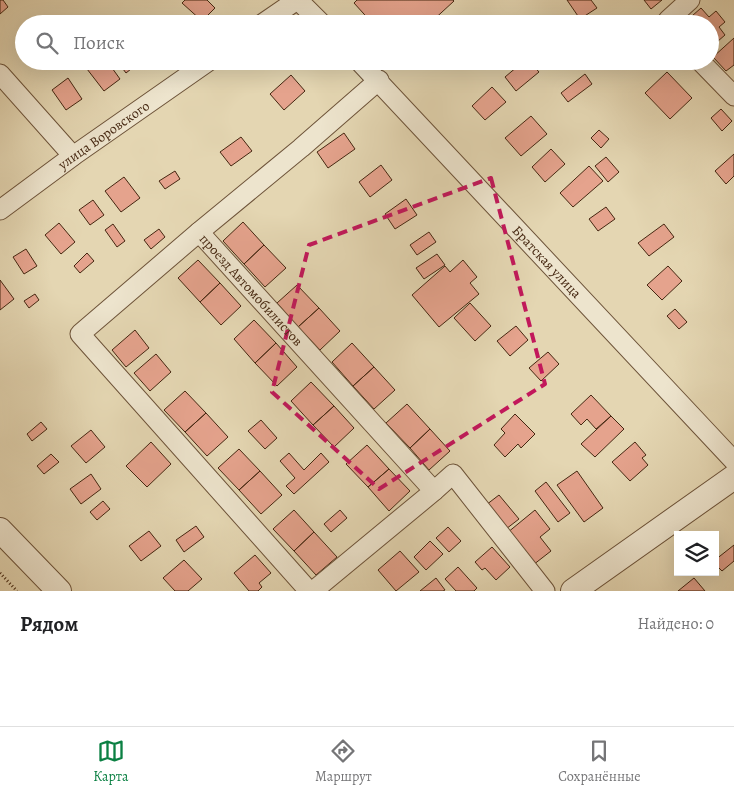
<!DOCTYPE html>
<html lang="ru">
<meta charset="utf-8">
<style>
:root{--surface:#fff;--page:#f6f6f6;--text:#202124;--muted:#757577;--line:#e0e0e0;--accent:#0b8043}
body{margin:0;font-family:Alegreya,serif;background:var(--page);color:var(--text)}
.controls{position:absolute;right:15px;bottom:15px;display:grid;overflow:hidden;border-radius:0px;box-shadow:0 5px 20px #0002}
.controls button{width:45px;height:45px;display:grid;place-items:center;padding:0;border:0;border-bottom:1px solid var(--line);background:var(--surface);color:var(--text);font:25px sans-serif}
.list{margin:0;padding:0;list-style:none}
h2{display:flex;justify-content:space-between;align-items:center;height:65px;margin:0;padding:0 20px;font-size:21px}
h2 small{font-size:16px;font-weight:400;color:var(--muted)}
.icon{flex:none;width:28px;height:28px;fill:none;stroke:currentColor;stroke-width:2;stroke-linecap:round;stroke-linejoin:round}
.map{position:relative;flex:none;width:734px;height:591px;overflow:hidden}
.search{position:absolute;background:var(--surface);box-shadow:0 5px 20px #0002;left:15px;right:15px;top:15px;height:55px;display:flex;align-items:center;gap:12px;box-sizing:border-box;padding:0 18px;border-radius:28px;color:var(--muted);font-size:19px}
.sheet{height:135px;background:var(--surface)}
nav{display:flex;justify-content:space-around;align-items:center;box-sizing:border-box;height:70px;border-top:1px solid var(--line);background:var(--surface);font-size:14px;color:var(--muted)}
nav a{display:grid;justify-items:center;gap:2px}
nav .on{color:var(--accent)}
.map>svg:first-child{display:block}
.building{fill:#e5a38d;stroke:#452711}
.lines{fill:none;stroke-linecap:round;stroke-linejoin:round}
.minor-casing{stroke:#6d5339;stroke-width:21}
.tertiary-casing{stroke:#6d5339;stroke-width:26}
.path{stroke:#452711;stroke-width:3;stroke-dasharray:1 2.5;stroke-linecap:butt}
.minor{stroke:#ede4cd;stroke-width:19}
.tertiary{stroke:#ede4cd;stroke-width:24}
.marked{fill:none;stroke:#c2185b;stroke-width:4;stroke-dasharray:10 6;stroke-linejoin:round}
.labels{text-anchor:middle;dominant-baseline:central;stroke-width:5;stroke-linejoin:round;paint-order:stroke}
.street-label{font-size:14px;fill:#452711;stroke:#ede4cd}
</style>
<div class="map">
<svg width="734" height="591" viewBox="0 0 734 591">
<rect width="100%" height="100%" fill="#e4d6b2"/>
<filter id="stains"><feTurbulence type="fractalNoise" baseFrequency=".004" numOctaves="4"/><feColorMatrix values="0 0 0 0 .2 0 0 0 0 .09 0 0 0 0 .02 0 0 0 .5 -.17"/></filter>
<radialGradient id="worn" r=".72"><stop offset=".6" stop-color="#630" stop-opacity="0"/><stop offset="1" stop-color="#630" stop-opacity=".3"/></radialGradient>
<path class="building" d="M0,0H3L8,7L0,14Z
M185,0H207L215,8L202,21L182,3Z
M357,0H453L454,1L429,24H373L354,3Z
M567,0H591L597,8L580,19Z
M644,0H662L651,9Z
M701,8L709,17L716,11L725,22L719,27L725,35L710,48V24L684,23Z
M734,38V65L726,71L713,57Z
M98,61H107L120,79L104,91L87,69Z
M117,61H141L126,73Z
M434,61H448L441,69Z
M524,61H529L539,72L516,91L505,77Z
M616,61H626L621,66Z
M667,72L692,98L670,119L645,93Z
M585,74L592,84L568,102L561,93Z
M291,75L305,91L284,110L270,94Z
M68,78L82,99L66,110L52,90Z
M492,87L506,102L485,120L472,106Z
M721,109L732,121L722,131L711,118Z
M531,116L547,134L521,156L505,138Z
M599,130L609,139L601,148L591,138Z
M344,133L355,149L328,168L317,152Z
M241,137L252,151L231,166L220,152Z
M551,149L565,164L545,182L532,167Z
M734,154V176L726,184L715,171Z
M606,157L619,172L608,182L595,166Z
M381,165L392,180L370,197L359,182Z
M589,166L603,181L573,207L560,193Z
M175,171L180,179L165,189L159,181Z
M124,177L140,198L121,212L105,191Z
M406,199L417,215L395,229L385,214Z
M93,200L104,215L90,225L79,210Z
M606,207L615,219L598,231L589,219Z
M243,222L264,245L244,264L223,241Z
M59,223L75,242L61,254L45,235Z
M113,224L125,241L117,247L105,230Z
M664,224L674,237L649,256L638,243Z
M159,229L165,237L151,249L144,240Z
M429,232L436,242L417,255L410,245Z
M264,245L286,268L265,287L244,264Z
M26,249L37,266L24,274L13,257Z
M87,253L94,261L80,273L74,266Z
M437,254L445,265L424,279L416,268Z
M198,260L220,283L200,302L178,278Z
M463,260L477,277L470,283L479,294L439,327L412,295L445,266L450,272Z
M668,266L682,281L662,300L647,285Z
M0,280L14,299L0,310Z
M220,283L241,306L221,325L200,302Z
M297,285L319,308L298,327L277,303Z
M35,294L39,300L29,308L24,301Z
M470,303L491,326L475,341L454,318Z
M319,308L340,331L320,350L298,327Z
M675,309L687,322L679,329L667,316Z
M254,320L276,343L255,363L234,339Z
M516,326L528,340L510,356L497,341Z
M135,330L149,348L126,367L112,350Z
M276,343L297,367L277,386L255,363Z
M352,343L374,367L353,386L332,362Z
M548,352L559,364L541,381L529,368Z
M156,354L171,372L150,391L134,373Z
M374,367L395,390L374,409L353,386Z
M311,382L334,406L313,425L291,401Z
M185,391L206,413L185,432L164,410Z
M591,395L611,416L596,429L587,419L581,425L571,414Z
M407,404L430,429L410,448L386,423Z
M334,406L354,428L334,447L313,425Z
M206,413L228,437L207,456L185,432Z
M515,414L535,434L521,448L518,444L505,457L494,445L505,433L501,429Z
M611,416L624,429L595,457L581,444Z
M261,420L277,438L265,449L248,431Z
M41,422L47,429L32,441L27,434Z
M430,429L450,451L429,470L410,448Z
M91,430L105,447L86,463L71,446Z
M151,442L171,464L147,487L126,466Z
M635,442L646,455L642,458L648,465L630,481L612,462Z
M367,445L389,469L368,487L346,464Z
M239,449L260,471L239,490L218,468Z
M289,453L304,470L321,453L329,462L294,494L286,486L295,478L280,461Z
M51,454L59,462L44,474L37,466Z
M389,469L410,491L389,511L368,487Z
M260,471L282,495L261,514L239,490Z
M577,471L603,508L584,522L557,485Z
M91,474L101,489L81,504L70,489Z
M546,482L570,513L558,522L535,491Z
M499,495L519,519L506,529L486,505Z
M103,501L110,509L97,520L90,512Z
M294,510L314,532L294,551L273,529Z
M340,510L347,518L331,532L324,524Z
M535,510L550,529L540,537L551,551L533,565L507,533Z
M196,526L204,537L184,552L176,540Z
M448,527L461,541L449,552L436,538Z
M149,531L161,546L141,561L129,546Z
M314,532L337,557L316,575L294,551Z
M430,541L443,554L426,570L414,557Z
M734,545V561L722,571L715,564V560Z
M492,547L510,567L496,580L485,568L482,570L475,562Z
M400,551L419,572L396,591L378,570Z
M255,555L271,573L259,583L262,587L258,591H249L234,573Z
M184,560L202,579L188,591H175L163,578Z
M458,567L477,588L474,591H456L445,579Z
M436,578L445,590L443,591H420Z
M694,578L705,591H678Z"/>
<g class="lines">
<g class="minor-casing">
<g id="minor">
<path d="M298,0L322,24"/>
<path d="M262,24L297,0"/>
<path d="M670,24L668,20L690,0"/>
<path id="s1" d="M359,61L734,461"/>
<path d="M700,61L734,96"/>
<path d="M0,74L73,156"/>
<path id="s2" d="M0,210L73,156L209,61"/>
<path id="s3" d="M199,232L434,491L313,591"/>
<path d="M434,491L453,474L545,591"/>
<path d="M309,591L80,334L199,232L301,148L379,80"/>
</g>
</g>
<g class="tertiary-casing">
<path id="tertiary" d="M0,530L59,591
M573,591L734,477"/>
</g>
<path class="path" d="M0,573L17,591"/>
<use href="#minor" class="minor"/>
<use href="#tertiary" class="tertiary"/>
</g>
<path class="marked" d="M491,178L545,384L379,489L272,392L309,245Z"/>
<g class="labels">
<g class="street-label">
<text stroke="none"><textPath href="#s2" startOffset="128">улица Воровского</textPath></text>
<text stroke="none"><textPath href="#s1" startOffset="275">Братская улица</textPath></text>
<text stroke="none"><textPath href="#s3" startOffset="78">проезд Автомобилистов</textPath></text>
</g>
</g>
<rect width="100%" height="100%" filter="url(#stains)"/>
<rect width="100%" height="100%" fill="url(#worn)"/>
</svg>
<div class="controls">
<button><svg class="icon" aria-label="layers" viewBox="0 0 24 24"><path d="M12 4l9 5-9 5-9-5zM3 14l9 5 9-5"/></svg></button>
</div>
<div class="search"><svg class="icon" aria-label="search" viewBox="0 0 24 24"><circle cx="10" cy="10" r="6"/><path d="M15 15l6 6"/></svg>Поиск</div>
</div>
<section class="sheet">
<h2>Рядом<small>Найдено: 0</small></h2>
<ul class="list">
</ul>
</section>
<nav>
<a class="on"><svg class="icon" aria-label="map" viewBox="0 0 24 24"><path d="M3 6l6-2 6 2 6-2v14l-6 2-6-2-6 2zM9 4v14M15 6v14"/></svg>Карта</a>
<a><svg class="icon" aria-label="directions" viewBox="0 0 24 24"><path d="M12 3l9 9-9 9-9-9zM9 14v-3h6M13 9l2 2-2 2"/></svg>Маршрут</a>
<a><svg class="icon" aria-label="saved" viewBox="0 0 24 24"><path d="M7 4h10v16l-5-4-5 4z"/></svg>Сохранённые</a>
</nav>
